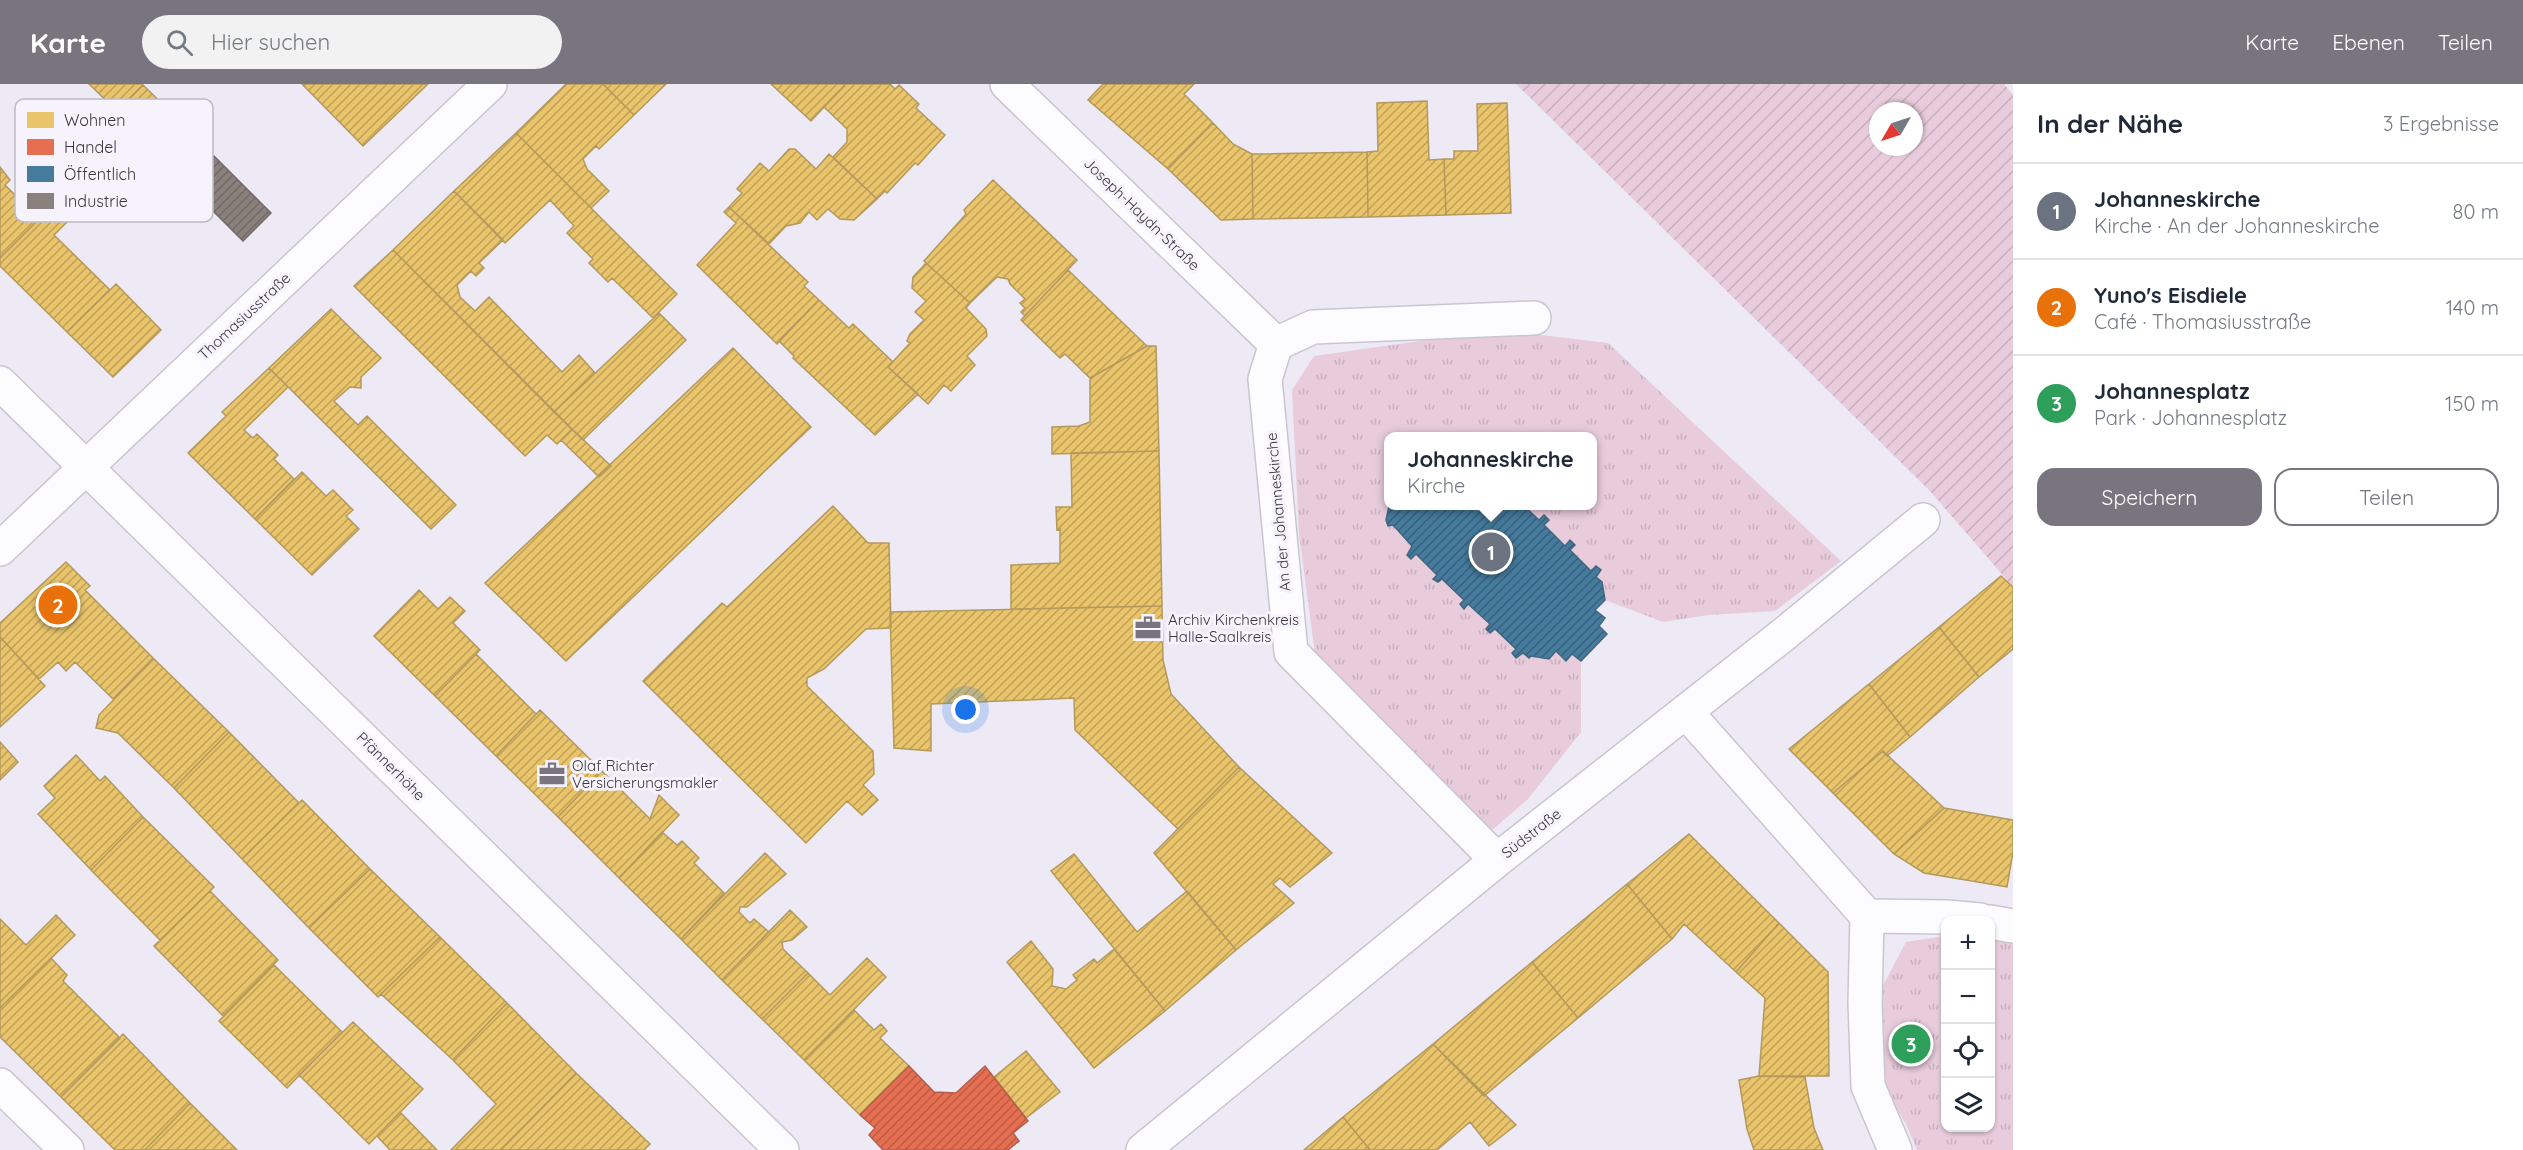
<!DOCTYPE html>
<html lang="de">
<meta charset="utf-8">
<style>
:root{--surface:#fff;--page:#f2f2f3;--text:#1f2937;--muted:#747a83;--line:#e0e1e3;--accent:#78757f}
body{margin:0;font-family:Quicksand,sans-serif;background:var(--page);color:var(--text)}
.controls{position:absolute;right:18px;bottom:18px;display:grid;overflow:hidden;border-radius:12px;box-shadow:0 2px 4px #0004}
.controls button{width:54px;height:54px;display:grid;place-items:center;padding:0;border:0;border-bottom:2px solid var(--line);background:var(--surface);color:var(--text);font:30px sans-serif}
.compass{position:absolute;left:1869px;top:18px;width:54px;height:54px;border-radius:50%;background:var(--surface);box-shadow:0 2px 4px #0004;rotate:231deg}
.you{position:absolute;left:966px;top:626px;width:21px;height:21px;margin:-15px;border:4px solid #fff;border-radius:50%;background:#1a73e8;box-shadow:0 0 0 9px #1a73e833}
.badge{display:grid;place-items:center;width:39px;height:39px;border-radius:50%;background:var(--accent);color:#fff;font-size:20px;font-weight:700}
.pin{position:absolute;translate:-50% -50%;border:3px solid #fff;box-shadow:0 2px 6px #0006}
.popup{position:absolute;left:1384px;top:348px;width:213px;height:78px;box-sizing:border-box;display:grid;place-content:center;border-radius:12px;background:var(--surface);filter:drop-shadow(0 2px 4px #0005);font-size:20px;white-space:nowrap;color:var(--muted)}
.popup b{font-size:22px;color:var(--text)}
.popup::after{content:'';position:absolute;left:50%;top:100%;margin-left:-12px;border:12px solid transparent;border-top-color:var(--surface)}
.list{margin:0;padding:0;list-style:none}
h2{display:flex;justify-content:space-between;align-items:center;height:78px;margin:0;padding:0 24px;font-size:26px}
h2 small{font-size:20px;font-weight:400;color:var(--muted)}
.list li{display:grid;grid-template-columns:39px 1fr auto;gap:18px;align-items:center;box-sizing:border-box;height:96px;padding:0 24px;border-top:2px solid var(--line)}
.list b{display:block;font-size:22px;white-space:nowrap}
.list p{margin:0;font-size:20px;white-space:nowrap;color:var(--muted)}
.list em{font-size:20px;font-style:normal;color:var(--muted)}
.actions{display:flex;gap:12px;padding:18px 24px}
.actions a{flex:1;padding:14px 0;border:2px solid var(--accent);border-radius:18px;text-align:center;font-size:21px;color:var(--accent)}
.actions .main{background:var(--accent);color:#fff}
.icon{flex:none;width:33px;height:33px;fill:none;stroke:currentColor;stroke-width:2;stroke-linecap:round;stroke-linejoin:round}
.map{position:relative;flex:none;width:2013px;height:1066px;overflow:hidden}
header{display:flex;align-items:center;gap:36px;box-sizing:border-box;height:84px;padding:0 30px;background:var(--accent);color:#fff}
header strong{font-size:28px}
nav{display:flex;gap:33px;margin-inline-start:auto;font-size:21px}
.search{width:420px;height:54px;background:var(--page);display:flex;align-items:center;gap:15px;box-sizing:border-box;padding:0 21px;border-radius:33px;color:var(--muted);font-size:22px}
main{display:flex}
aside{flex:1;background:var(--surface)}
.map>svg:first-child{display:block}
.park{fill:url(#park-tufts)}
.garden{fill:url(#garden-furrows);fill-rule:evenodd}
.homes{fill:url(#homes-hatch);stroke:#b4995d;stroke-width:1.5}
.shops{fill:url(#shops-hatch);stroke:#b35e4c;stroke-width:1.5}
.public{fill:url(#public-hatch);stroke:#416681;stroke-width:1.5}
.industry{fill:url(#industry-hatch);stroke:#726a6a;stroke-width:1.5}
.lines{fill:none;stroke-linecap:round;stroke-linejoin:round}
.minor-casing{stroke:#cac6d0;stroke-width:36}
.minor{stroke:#fcfcfe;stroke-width:33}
.labels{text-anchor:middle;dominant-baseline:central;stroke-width:6;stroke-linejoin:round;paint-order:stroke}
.street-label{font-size:15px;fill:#39363f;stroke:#f7f3fd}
.poi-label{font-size:15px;fill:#39363f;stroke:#f7f3fd;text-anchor:start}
.key{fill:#f7f3fd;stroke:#bebac4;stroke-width:1.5}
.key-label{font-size:16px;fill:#39363f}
</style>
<header>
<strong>Karte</strong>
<div class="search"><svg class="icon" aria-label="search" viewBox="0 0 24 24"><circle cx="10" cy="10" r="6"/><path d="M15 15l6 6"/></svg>Hier suchen</div>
<nav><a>Karte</a><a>Ebenen</a><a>Teilen</a></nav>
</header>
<main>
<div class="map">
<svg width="2013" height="1066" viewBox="0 0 2013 1066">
<defs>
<pattern id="park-tufts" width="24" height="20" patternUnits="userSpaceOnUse" patternTransform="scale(1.5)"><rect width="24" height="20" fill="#e8ccdc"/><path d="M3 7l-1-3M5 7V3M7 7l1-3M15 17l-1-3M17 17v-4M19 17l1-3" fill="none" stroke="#c8b0be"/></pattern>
<pattern id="garden-furrows" width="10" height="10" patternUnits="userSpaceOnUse" patternTransform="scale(1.5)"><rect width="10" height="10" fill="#e8ccdc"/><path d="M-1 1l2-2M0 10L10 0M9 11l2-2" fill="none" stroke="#c8b0be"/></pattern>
<pattern id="homes-hatch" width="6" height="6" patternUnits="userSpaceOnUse" patternTransform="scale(1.5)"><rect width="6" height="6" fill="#e9c46a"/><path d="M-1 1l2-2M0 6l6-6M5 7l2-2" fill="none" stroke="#bea059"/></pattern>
<pattern id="shops-hatch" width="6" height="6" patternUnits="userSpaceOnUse" patternTransform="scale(1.5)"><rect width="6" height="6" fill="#e76f51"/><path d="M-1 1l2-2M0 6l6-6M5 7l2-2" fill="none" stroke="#bc5c45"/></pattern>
<pattern id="public-hatch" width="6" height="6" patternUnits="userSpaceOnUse" patternTransform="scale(1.5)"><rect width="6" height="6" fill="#457b9d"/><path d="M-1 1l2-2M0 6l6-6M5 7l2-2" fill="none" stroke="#38607a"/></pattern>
<pattern id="industry-hatch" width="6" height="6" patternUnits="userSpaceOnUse" patternTransform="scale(1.5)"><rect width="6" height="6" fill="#8a817c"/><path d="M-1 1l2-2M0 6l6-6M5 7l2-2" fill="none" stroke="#726a67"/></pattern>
</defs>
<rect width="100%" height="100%" fill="#ede9f5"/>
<path class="park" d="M1498,246L1608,259L1841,477L1775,527L1708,531L1663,538L1605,516L1602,499L1596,493L1601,486L1596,482L1591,487L1544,441L1549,436L1544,431L1539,436L1524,422H1593V352H1389L1385,390L1389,394C1389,406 1385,434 1388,442L1393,441L1412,462L1407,471L1411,475L1416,470L1437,491L1433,495L1438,498L1442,495L1464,516L1460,520L1464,524L1468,520L1490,540L1486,545L1490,549L1495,545L1516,565L1512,569L1515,574L1523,569L1529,574L1531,572L1548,575L1556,567L1566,576L1572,570L1581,577V648L1528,715L1492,746L1315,570L1299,450L1292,306L1314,272Z
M1945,852L1946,1044H1990L1991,856L2013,860V1066H1917L1906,1040L1880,997L1871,924L1906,858Z"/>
<path class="garden" d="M1516,0H2004L2013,11V503L1929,406ZM1878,27H1914V63H1878Z"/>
<path class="homes" d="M89,0H142L143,1L117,27Z
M302,0H428L363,62Z
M566,0H603L634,31L599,65L596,62L583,75L587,85L609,107L591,124L516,49Z
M603,0H666L634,31Z
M771,0H846L811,37Z
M846,0H890L895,5L899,1L919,20L916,24L945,51L918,81L915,79L887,109L885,107L877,115L833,73L847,58V45L824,23Z
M1103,0H1194L1184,10L1213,39L1168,85L1088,16Z
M143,1L190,47L137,98L98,58L124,34L117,27Z
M1427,17L1429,76L1444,75L1446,131L1368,133L1367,68L1378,67L1377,19Z
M1507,19L1511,129L1446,131L1444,75H1454V67H1478L1477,20Z
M1213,39L1233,60L1252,70L1253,135L1221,136L1168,85Z
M516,49L677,210L653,234L612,194L608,198L589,179L593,175L567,149L574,142L550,116L505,159L454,107Z
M789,65H795L816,85L829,70L877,115L854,136L840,135L828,125L817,136L809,128L800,139L786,142L769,160L729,123L742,109L737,105L760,79L769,87Z
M1367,68L1368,133L1253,135L1252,70Z
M0,83L10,96L5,101L39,135L0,174Z
M993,96L1077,176L1025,232L1021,228L1025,224L1020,219L1025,215L1010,200L1008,195L997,193L970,219L924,177L966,130L964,126Z
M77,97L93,112L54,151L110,206L67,248L0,182V174Z
M454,107L503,156L479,179L484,184L476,192L471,187L457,201L460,213L475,227L489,213L562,288L579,271L595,289L554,328L393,166Z
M729,123L808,198L804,202L819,216L777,260L697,181L736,139L724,128Z
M393,166L572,345L557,360L547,351L525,372L354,202Z
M926,179L970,219L966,224L986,245L987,252L967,272L975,281L951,307L944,301L928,320L888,283L910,259L907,257L910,250L924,236L915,228L926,217L912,204L913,193Z
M1068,186L1147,262L1090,294L1065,270L1060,274L1021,236Z
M116,200L161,246L113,293L67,248Z
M819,216L849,244L853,240L893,278L888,283L918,310L875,351L793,274L794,272L779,257Z
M331,225L381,274L361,293V304L350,303L334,317L358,341L367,332L456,421L431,445L269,284Z
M659,229L686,256L583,356L554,328Z
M1147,262H1156L1159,367L1052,370V343L1079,342L1090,338V294Z
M733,264L811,343L566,577L485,499Z
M269,284L288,303L244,346L253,354L257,350L278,371L274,375L294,395L255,435L188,369L226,332L222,328Z
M572,345L611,382L599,393L561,356Z
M1159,367L1162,522L1011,525V481L1060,479V445L1057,446L1056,423H1072L1071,369Z
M302,388L326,412L333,406L353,426L346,432L359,445L312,491L255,435Z
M833,422L868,459H889L891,544L866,545L824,585L807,594V602L873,667L874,690L863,701L878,716L862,731L847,717L806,759L643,597L722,519L727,523Z
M66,478L90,502L85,506L153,574L113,615L75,578L66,587L58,578L39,595L0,553V539Z
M2001,492L2013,503V565L1979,593L1939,543Z
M419,506L438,525L450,513L465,527L453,539L480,566L435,612L374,552Z
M1162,522L1163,576L1171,610L1239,683L1178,745L1075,646L1074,614L931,620V667L894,664L890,528Z
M1939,543L1979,593L1910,653L1869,600Z
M0,553L45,602L0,643Z
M476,570L536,630L496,672L435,612Z
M153,574L229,648L174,704L118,649L96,644L99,631Z
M1869,600L1910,653L1887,672L1883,667L1833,709L1789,665Z
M540,626L602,687L558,733L496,672Z
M229,648L299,719L242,775L174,704Z
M0,658L18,678L0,696Z
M1883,667L1944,724L1894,770L1833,709Z
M76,671L100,697L105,692L143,733L91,786L38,730L55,714L44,702Z
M1239,683L1332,769L1290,803L1280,794L1273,800L1294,819L1236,866L1154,769Z
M602,687L650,735L659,711L679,731L619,794L558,733Z
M302,716L370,785L309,844L242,775Z
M1944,724L2013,736V768L2007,803L1924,789L1894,770Z
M143,733L214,803L160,856L91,786Z
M662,748L677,761L682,757L699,774L694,779L724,809L681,855L619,794Z
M1689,750L1779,839L1736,888L1684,840L1672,855L1627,800Z
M765,769L786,790L747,823H740L739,828L750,839L754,835L769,848L722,896L681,855Z
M1074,770L1137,848L1187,807L1236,866L1165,927L1051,787Z
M370,785L440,853L378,913L309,844Z
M1627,800L1672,855L1578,934L1532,878Z
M210,807L278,876L223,932L154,862Z
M790,826L807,843L792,856L782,858L783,865L808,889L762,935L722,896Z
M56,831L75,851L0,924V835L26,861Z
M1779,839L1828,888L1829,992H1759L1765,914L1736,888Z
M440,853L507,919L453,976L381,910Z
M1031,857L1053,885L1052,902L1066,905L1077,896L1073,891L1094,875L1097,879L1114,865L1165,927L1094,984L1007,878Z
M51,874L67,891L63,897L120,954L61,1013L0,953V924Z
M867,874L886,893L804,976L762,935L808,889L830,911Z
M1532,878L1578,934L1484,1012L1433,960Z
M274,881L342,948L287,1004L219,937Z
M507,919L576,989L501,1066H451L496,1020L453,976Z
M854,926L874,946L881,940L887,947L880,954L909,982L860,1031L804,976Z
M353,938L423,1005L369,1060L299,991Z
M123,950L190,1019L145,1066H115L61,1013Z
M1433,960L1516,1041L1489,1062L1470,1038L1437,1066H1370L1343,1033Z
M1026,967L1060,1008L1026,1034L994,993Z
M576,989L650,1060L644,1066H501Z
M1759,992L1805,993L1814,1044L1823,1066H1754L1747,1045L1739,996Z
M190,1019L237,1066H145Z
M400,1028L437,1066H390L377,1052Z
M1343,1033L1370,1066H1304Z"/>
<path class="shops" d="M909,982L934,1008L956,1009L985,982L1028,1037L1013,1049L1019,1057L1008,1066H883L869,1051L875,1044L860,1031Z"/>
<path class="public" d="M1389,422H1524L1539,436L1544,431L1549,436L1544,441L1565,462L1570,456L1575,461L1570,466L1591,487L1596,482L1601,486L1596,493L1602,498L1605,516L1595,526L1605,534L1599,542L1607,550L1581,577L1572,570L1566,577L1556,567L1549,575L1531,572L1529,574L1523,569L1516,574L1512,569L1516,565L1495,545L1490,549L1486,545L1490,540L1468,520L1464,525L1460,520L1464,516L1442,495L1438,498L1433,495L1437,491L1416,470L1411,475L1407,471L1412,462L1393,441L1388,442L1386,436Z"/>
<path class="industry" d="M214,72L271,129L243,157L186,100Z"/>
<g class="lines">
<g class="minor-casing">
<path id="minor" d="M1007,0L1276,260
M0,299L782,1066
M0,465L490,0
M1686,628L1867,832L1865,919L1868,1002L1895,1066
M1497,776L1291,568L1265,295L1276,260L1313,243L1534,234
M1867,832L1947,833L1980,836
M1990,838L2013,842
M0,1001L67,1066
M1143,1066L1497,776L1783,551L1923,436"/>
</g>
<use href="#minor" class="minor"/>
</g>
<defs>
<g id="office-bare" transform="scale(2.07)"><path d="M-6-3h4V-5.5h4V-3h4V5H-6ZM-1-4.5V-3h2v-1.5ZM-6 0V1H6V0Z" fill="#78757f" stroke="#f7f3fd" stroke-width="2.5" paint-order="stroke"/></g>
</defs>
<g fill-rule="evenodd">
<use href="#office-bare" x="1148" y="544"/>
<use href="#office-bare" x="552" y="690"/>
</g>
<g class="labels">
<g class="street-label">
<text transform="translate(1142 130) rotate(44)">Joseph-Haydn-Straße</text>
<text transform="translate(244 232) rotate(-43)">Thomasiusstraße</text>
<text transform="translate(1278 428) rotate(-95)">An der Johanneskirche</text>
<text transform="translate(391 682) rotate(45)">Pfännerhöhe</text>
<text transform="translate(1531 749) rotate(-38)">Südstraße</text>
</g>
<g class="poi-label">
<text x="1168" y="535">Archiv Kirchenkreis<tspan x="1168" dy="17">Halle-Saalkreis</tspan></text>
<text x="572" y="681">Olaf Richter<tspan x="572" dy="17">Versicherungsmakler</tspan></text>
</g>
</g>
<rect x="15" y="15" width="198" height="123" rx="9" class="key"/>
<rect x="27" y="28" width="27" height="16" fill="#e9c46a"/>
<rect x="27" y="55" width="27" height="16" fill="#e76f51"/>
<rect x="27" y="82" width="27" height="16" fill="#457b9d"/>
<rect x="27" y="109" width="27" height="16" fill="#8a817c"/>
<g class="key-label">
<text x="64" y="42">Wohnen</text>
<text x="64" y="69">Handel</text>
<text x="64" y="96">Öffentlich</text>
<text x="64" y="123">Industrie</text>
</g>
</svg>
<div class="controls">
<button>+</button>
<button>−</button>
<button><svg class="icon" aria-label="locate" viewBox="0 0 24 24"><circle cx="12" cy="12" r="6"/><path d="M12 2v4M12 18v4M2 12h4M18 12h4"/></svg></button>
<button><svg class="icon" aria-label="layers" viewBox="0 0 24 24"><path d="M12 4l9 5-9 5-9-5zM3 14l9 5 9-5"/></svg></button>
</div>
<svg class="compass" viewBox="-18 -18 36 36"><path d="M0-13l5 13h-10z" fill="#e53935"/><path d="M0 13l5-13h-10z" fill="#747a83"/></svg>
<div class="you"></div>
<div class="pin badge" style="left:1491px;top:468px;background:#6b7280">1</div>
<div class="popup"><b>Johanneskirche</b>Kirche</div>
<div class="pin badge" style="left:58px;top:521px;background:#e8710a">2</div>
<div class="pin badge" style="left:1911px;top:960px;background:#2e9e5b">3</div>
</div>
<aside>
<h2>In der Nähe<small>3 Ergebnisse</small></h2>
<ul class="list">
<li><span class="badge" style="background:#6b7280">1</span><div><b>Johanneskirche</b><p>Kirche · An der Johanneskirche</p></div><em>80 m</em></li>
<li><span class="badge" style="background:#e8710a">2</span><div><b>Yuno's Eisdiele</b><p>Café · Thomasiusstraße</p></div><em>140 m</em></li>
<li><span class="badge" style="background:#2e9e5b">3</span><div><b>Johannesplatz</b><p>Park · Johannesplatz</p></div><em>150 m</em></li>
</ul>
<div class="actions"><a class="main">Speichern</a><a>Teilen</a></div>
</aside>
</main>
